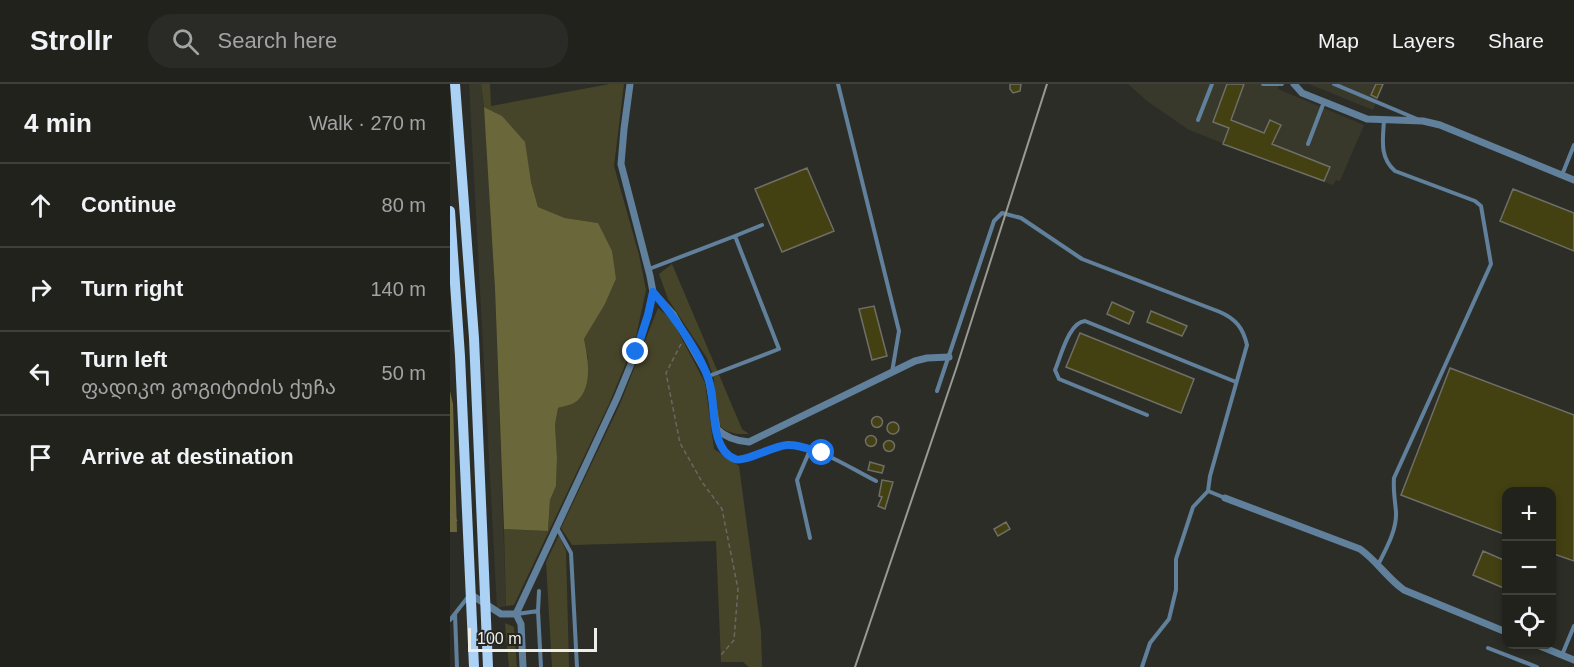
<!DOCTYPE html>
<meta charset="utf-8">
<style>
:root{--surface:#22221d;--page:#2a2a26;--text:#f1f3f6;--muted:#a2a4a4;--line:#3f3f3b}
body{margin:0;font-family:Helvetica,"Noto Sans Georgian",sans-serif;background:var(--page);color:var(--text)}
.controls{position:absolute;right:18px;bottom:18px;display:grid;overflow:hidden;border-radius:12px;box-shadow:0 3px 9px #0003}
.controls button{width:54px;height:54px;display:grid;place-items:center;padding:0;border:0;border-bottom:2px solid var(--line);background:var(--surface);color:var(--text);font:30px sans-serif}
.scale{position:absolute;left:18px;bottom:15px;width:129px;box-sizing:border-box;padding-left:6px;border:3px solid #edede9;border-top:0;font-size:16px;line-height:21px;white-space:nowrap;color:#edede9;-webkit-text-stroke:4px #24231e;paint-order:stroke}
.stop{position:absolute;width:18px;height:18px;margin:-14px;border:4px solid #1a73e8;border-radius:50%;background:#fff}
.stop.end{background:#1a73e8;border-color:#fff;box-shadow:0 2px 6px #0008}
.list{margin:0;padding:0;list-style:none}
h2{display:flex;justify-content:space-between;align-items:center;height:78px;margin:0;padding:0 24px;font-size:26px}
h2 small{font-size:20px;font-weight:400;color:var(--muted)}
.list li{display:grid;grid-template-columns:39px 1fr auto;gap:18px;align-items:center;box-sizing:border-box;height:84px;padding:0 24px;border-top:2px solid var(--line)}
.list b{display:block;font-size:22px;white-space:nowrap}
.list p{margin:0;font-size:20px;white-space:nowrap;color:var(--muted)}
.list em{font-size:20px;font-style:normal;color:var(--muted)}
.icon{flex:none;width:33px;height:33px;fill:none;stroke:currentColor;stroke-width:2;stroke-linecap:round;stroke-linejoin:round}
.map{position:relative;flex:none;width:1124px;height:583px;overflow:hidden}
header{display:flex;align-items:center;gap:36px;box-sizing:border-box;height:84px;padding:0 30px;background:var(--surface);border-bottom:2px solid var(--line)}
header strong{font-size:28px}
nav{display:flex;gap:33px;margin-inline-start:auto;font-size:21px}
.search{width:420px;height:54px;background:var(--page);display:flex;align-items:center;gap:15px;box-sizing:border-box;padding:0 21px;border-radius:24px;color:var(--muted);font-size:22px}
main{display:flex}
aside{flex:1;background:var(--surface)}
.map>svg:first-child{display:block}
.built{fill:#38382b}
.green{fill:#474529}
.forest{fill:#6a673a}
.building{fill:#434012;stroke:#6f6e67;stroke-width:1.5}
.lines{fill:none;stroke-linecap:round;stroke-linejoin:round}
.path{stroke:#686863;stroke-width:1.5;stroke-dasharray:4.5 3;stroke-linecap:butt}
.lane{stroke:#61809c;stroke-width:4}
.street{stroke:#61809c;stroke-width:7}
.primary{stroke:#abd1f4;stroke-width:10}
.rail{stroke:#9a9a95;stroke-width:2}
.route{stroke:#1a73e8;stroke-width:8}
</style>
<header>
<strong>Strollr</strong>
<div class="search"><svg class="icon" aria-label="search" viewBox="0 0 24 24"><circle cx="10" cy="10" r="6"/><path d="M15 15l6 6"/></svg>Search here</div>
<nav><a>Map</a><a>Layers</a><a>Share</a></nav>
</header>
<main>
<aside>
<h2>4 min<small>Walk · 270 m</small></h2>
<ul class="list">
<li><svg class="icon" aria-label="ahead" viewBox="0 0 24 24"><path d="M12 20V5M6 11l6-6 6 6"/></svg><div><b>Continue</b></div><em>80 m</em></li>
<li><svg class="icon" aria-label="right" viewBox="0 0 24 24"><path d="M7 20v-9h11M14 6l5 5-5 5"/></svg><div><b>Turn right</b></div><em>140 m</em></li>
<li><svg class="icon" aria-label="left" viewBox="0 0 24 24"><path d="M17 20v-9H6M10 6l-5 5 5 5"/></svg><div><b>Turn left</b><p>ფადიკო გოგიტიძის ქუჩა</p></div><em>50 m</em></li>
<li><svg class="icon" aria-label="arrive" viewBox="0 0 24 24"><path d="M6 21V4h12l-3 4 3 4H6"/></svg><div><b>Arrive at destination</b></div></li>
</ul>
</aside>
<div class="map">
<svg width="1124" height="583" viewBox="0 0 1124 583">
<rect width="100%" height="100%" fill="#2d2d27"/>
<path class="built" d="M19,0H31L36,43L45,205L56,522L47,524Z
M678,0H829L828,5L914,41L890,97L886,96L883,101L854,91L739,46L697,17Z
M859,0H934L923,26Z"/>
<path class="green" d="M31,0H40L41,22L160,0H174L164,82L189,171L196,206L185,257L159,320L64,521L56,522L54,445L98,447L100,416L106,402L107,374L105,341L108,324L126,318L138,274L134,255L155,220L166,195L148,139L115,134L88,123L81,98L52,32L34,23Z
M222,180L292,345L299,350H287L277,347L271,343L267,335L264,295L257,274L218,215L209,190Z
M208,224L222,236L255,299L264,365L289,382L311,547L312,583H299L293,578H271L266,457L122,461L111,444L170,320Z
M109,451L116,467L119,583H102L96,478Z
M55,539L64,543L67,583H59Z"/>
<path class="forest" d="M34,23L52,32L75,58L81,98L88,123L115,134L148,139L162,167L166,195L155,220L134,255C138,273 143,303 127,317C123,321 113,322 108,324L105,341L107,374L106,402L100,416L98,447L54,445L45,205Z
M0,307L3,320L7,448H0Z"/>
<path class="building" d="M560,0H571L570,7L563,9L560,5Z
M777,0H794L781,36L814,49L820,36L831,41L822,60L880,83L874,97L773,60L779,44L763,38Z
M926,0H933L927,14L921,11Z
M357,84L384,147L332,168L305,105Z
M1063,105L1124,129V167L1050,137Z
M662,218L684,228L679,240L657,230Z
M424,222L437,272L422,276L409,225Z
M701,227L737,242L732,252L697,238Z
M630,249L744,295L731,329L616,283Z
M1000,284L1124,331V477L1101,469V408H1056V451L951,411Z
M421.5 338a5.5 5.5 0 1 1 11 0a5.5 5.5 0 1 1-11 0Z
M437 344a6 6 0 1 1 12 0a6 6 0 1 1-12 0Z
M415.5 357a5.5 5.5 0 1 1 11 0a5.5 5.5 0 1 1-11 0Z
M433.5 362a5.5 5.5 0 1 1 11 0a5.5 5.5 0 1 1-11 0Z
M420,378L434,382L432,389L418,386Z
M432,396L443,398L435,425L428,422L432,413L429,412Z
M556,438L560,445L548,452L544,445Z
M1033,467L1056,477V505L1023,491Z"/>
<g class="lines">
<path class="path" d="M231,260L216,289L230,359L252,398L272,425L288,505L284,556L271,571
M0,429L7,437"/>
<path class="lane" d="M388,0L449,247L442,288
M813,0H832
M884,0L967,35
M748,36L762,0
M858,60L874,18
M1112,91L1124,61
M285,152L312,141
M199,185L285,152L329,265L259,292
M487,307L544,137L552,129L571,134L632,175L770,228C786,235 793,244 797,261L760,392L758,407L775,414
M697,331L609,295L605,286C611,272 619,238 635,237L786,298
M267,345C268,358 272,370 285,375C296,380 324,359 342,361C371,364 400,384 426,397
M360,366L347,396L360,454
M107,444L121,469L127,583
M928,481C936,465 947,446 946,428C945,416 943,406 944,394L1041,180L1031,122L1025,117L945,87C929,73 933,55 934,36
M88,527L89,507
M5,530L7,583
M67,530L88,527L91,583
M0,536L18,513
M1038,564L1087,583
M1112,571L1124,542
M692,583L700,559L719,535L726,506V475L743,423L758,407"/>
<path class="street" d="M844,0L852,9L917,35L973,37L990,41L1124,96
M203,208L223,230L258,292L267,345C276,354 286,357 299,358L465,277L477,274L499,273
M775,414L910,465C927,477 937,494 954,506L1056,548
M20,510L51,530H66
M66,530L167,314L186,268L198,231L203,208L200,192L171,80L174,45L180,0
M66,530L71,540L73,583
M1085,560L1124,576"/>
<path class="primary" d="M5,0L24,254L38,583
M0,127L10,272L24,583"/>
<path class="rail" d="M405,583L507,282L597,0"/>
</g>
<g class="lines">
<path class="route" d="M186,268L198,231L203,208C222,230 256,276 261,305C265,325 261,366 285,375C293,379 323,362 337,361C348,360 361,366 372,369"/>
</g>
</svg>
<div class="controls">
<button>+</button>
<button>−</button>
<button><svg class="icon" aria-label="locate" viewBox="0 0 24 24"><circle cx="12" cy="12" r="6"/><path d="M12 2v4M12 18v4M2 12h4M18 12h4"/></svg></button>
</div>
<div class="scale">100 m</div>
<div class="stop" style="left:372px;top:369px"></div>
<div class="stop end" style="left:186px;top:268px"></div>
</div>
</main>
